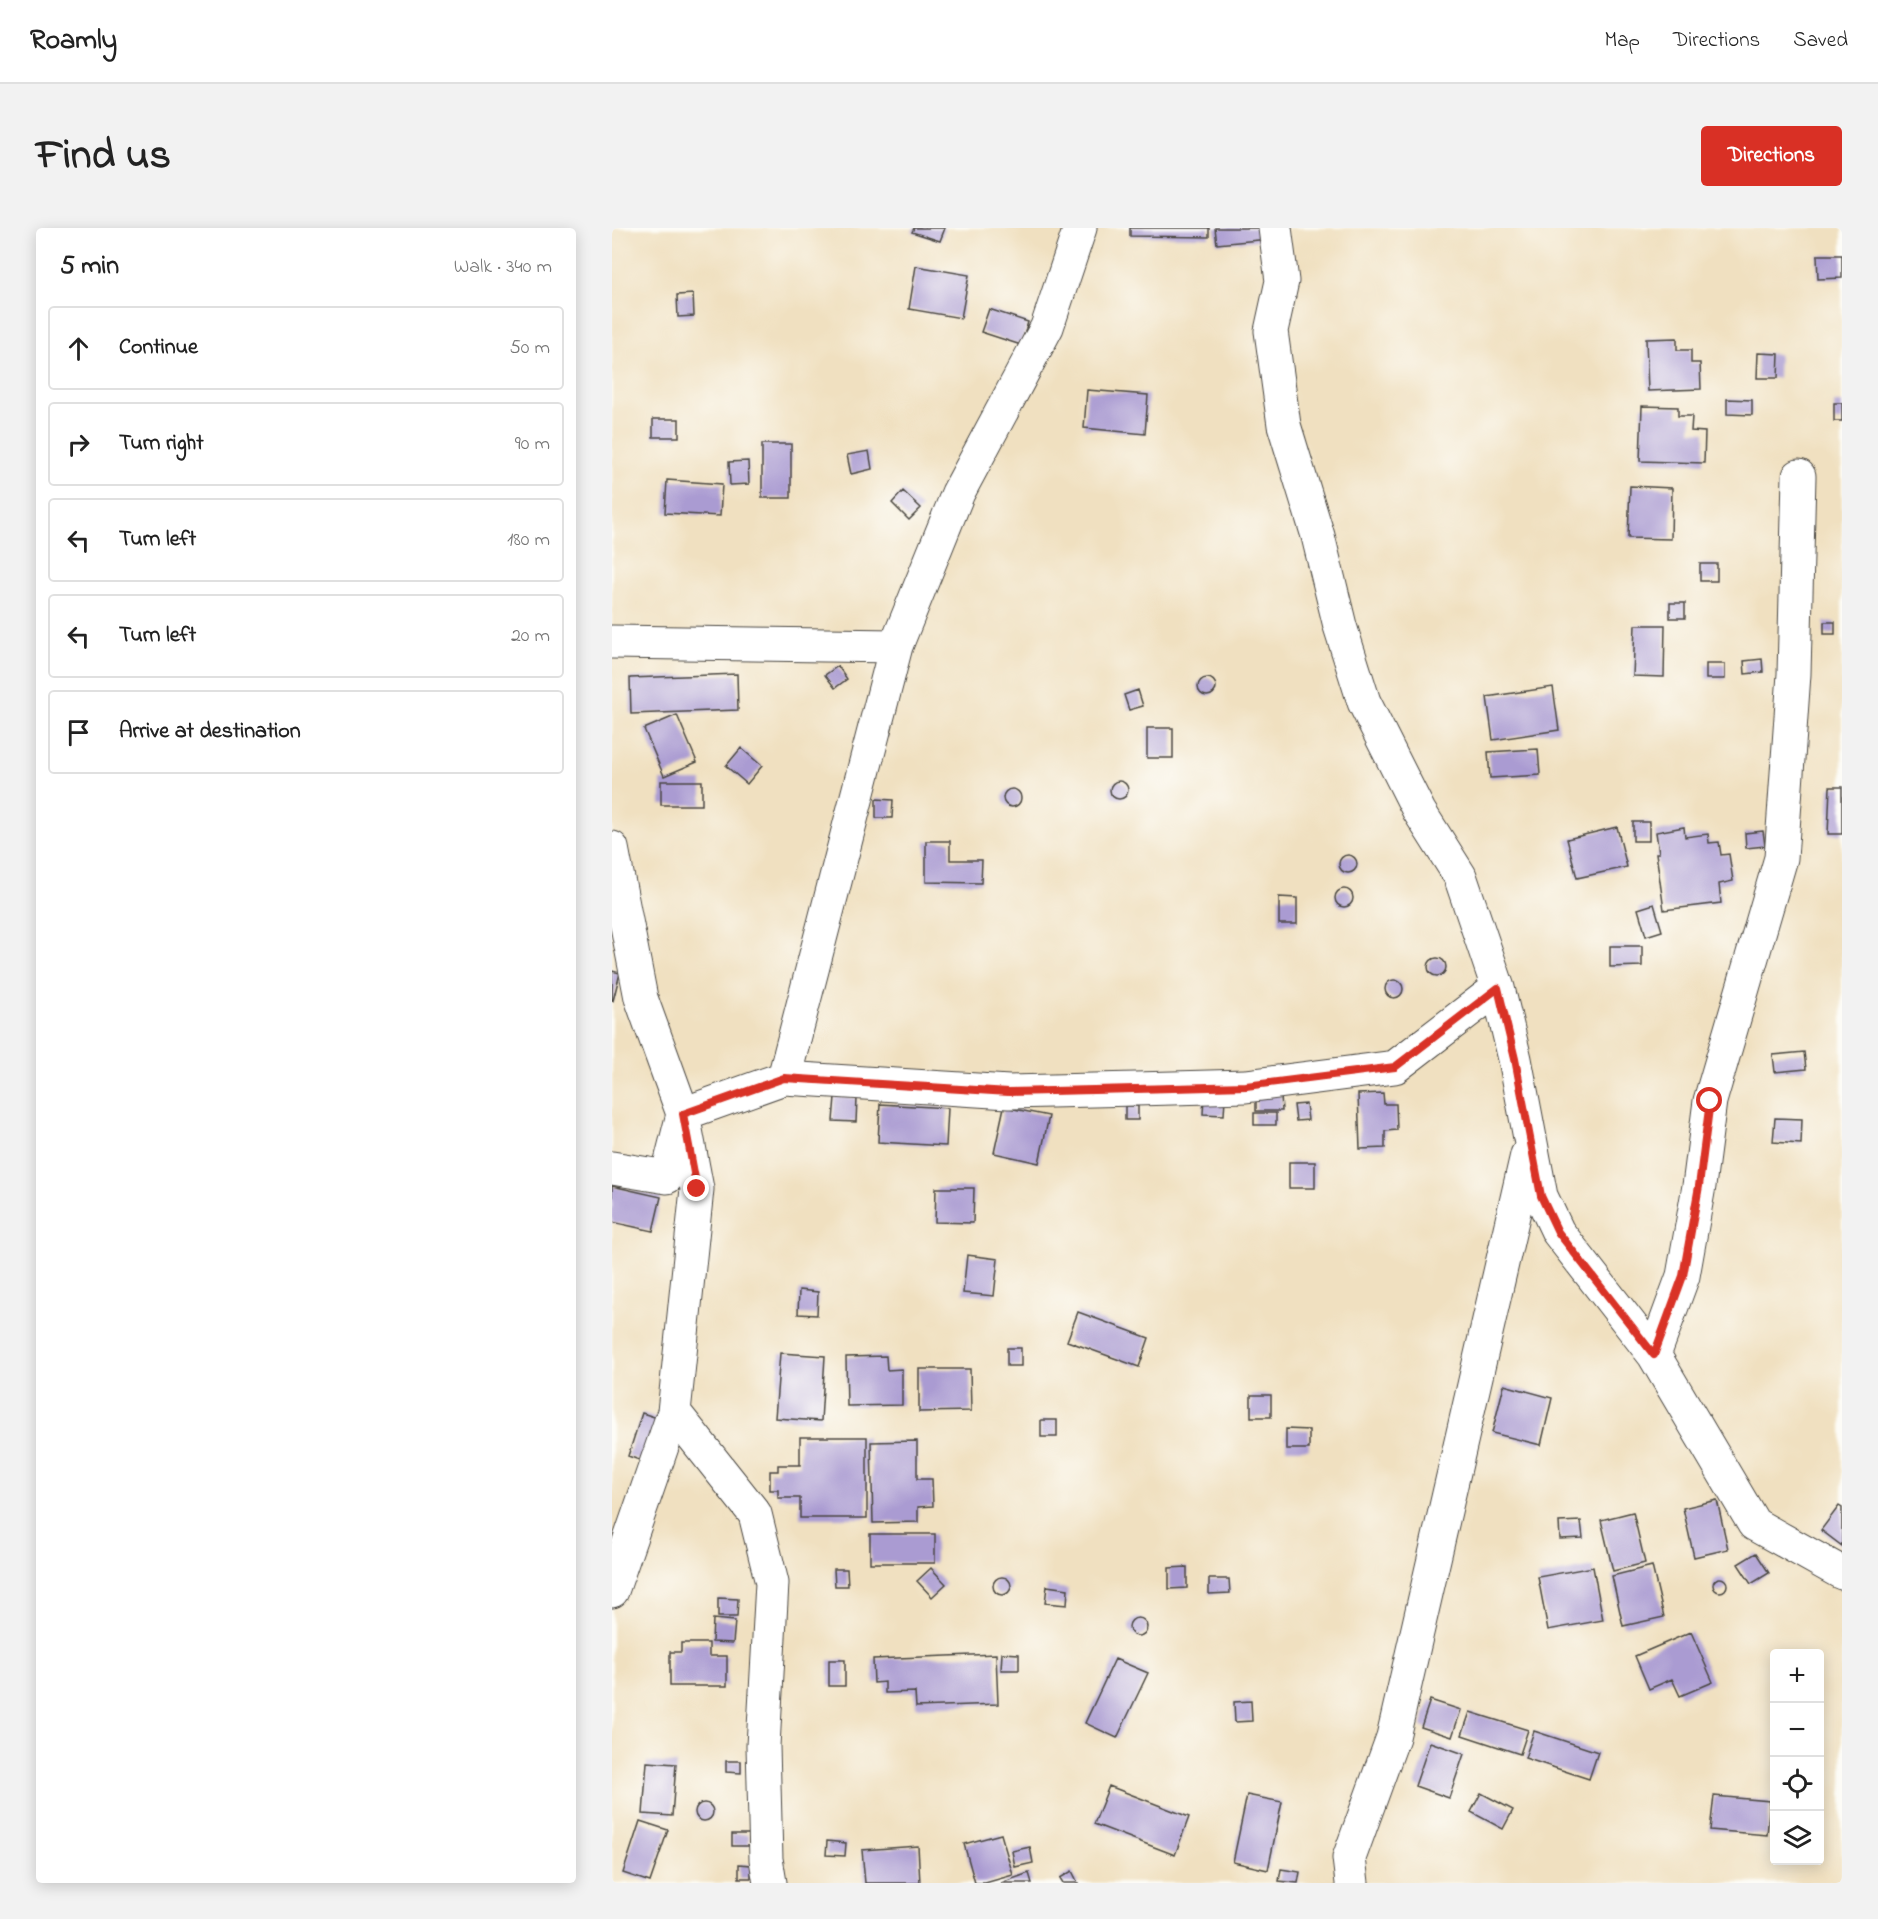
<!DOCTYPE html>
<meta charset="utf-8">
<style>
:root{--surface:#fff;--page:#f2f2f2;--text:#222;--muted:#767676;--line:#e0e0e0;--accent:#d93025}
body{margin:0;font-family:"Indie Flower",sans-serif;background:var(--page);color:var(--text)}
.controls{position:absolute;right:18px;bottom:18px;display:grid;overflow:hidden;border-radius:6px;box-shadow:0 3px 15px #0003}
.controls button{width:54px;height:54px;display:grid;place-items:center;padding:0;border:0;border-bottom:2px solid var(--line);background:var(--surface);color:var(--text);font:30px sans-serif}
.stop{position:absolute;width:18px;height:18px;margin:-14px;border:4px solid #d93025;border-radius:50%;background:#fff}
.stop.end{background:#d93025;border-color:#fff;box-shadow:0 2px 6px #0008}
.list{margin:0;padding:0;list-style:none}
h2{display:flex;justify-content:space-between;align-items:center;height:78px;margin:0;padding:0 24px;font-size:26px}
h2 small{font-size:20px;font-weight:400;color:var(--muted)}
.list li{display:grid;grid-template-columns:39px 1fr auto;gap:18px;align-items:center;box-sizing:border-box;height:84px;margin:0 12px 12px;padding:0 12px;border:2px solid var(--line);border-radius:6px}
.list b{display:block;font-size:22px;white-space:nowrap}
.list em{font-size:20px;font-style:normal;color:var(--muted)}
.icon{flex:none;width:33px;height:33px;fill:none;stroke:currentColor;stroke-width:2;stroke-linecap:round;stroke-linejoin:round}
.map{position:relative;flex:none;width:1230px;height:1655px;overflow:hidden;border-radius:6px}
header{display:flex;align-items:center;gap:36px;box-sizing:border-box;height:84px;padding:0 30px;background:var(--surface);border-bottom:2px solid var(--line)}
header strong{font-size:28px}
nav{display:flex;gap:33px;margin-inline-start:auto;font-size:21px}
.intro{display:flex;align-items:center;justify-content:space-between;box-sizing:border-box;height:144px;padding:0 36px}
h1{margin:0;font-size:42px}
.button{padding:15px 27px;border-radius:6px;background:var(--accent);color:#fff;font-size:21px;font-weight:700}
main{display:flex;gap:36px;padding:0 36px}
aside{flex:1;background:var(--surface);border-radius:6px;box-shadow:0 3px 15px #0003}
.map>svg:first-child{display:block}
.building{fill:#aa9bd2}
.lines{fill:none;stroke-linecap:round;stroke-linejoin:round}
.minor-casing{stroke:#494641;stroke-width:35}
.minor{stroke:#fff;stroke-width:33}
.route{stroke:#d93025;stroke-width:8}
</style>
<header>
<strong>Roamly</strong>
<nav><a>Map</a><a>Directions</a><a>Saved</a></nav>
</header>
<div class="intro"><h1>Find us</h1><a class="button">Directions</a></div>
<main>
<aside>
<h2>5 min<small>Walk · 340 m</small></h2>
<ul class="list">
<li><svg class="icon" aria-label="ahead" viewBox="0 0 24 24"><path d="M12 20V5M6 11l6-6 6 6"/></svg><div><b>Continue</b></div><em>50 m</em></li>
<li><svg class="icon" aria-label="right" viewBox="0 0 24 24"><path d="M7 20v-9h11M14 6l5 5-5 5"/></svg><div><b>Turn right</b></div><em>90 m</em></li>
<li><svg class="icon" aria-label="left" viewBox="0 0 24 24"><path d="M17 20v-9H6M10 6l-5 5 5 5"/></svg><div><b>Turn left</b></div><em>180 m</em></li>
<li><svg class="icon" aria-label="left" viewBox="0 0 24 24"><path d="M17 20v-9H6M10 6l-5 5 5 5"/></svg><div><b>Turn left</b></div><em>20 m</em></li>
<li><svg class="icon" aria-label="arrive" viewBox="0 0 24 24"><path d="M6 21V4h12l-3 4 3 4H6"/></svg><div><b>Arrive at destination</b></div></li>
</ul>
</aside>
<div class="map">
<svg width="1230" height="1655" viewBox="0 0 1230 1655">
<rect width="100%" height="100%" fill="#fdfcf7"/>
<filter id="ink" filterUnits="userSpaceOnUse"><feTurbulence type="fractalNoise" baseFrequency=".0167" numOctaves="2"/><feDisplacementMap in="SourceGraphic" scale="12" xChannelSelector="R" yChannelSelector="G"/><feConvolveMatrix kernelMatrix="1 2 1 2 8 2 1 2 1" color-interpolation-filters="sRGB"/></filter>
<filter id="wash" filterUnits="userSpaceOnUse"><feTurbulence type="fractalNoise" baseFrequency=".008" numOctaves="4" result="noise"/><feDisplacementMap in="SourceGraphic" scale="24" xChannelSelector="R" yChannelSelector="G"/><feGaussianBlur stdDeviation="1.35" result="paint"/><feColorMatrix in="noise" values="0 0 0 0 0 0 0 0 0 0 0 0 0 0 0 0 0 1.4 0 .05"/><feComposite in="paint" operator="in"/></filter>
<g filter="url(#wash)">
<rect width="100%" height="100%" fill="#f0e0c0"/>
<g id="blocks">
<path class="building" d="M302,0H333L328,13L300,4Z
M518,0H597V9L518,8Z
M603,0H656L657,11L605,16Z
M1205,27H1230V50L1206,51Z
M304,38L357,47L349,90L297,81Z
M81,66L82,88L66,89L65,67Z
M377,81L416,94L409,117L369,104Z
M1065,110V122H1079V135H1088L1089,161L1036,163L1034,111Z
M1146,125L1167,126L1166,150H1145Z
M475,162L536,167L533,206L472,200Z
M1115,171L1140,172V187L1115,186Z
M1222,175H1230V193H1222Z
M1030,178L1066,179V188H1080L1079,203L1093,204L1092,235L1028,233Z
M41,191H67V209H41Z
M150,216H179V270H150Z
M257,223L260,241L239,246L235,227Z
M136,233L137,256L118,257L117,234Z
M55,252L110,256L108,288L53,285Z
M1018,258L1060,260L1059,311L1016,310Z
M291,263L309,280L297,292L280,275Z
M1088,336H1105V353H1088Z
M1058,375H1073V390H1058Z
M1212,394H1223V406H1212Z
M1023,397H1053L1052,449L1021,448Z
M1150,431L1151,444L1133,446L1132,433Z
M1094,436H1113V451H1094Z
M226,438L235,451L223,460L213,447Z
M125,446L126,482L19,486L18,450Z
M586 459a9 9 0 1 1 18 0a9 9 0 1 1-18 0Z
M941,459L947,502L881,512L875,469Z
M526,462L531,478L517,482L512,467Z
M65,487L85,534L52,548L32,501Z
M535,500H561V530H535Z
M129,520L150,538L135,556L114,538Z
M926,521L928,547L878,550L876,524Z
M49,553H90V577H49Z
M498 562a9 9 0 1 1 18 0a9 9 0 1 1-18 0Z
M1218,559H1230V606H1216Z
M391 570a9 9 0 1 1 18 0a9 9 0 1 1-18 0Z
M264,571L281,572L280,590H264Z
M1021,594H1037V613H1021Z
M1005,599L1015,639L965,650L955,611Z
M1072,599L1073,609L1096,606L1097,615L1107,614L1109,627L1117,626L1121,653L1107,656L1109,675L1052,682L1044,625H1047L1044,604Z
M1151,603L1153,618L1134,620L1133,605Z
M314,613H338V632H370L369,655L314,654Z
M727 636a9 9 0 1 1 18 0a9 9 0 1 1-18 0Z
M723 670a9 9 0 1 1 18 0a9 9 0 1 1-18 0Z
M667,669L685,670V696H667Z
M1042,676L1050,703L1034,708L1026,681Z
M998,718H1030V738L998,739Z
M816 739a9 9 0 1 1 18 0a9 9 0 1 1-18 0Z
M0,743L8,745L1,773H0Z
M773 761a9 9 0 1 1 18 0a9 9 0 1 1-18 0Z
M1192,824L1194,841L1163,844L1161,827Z
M771,865L772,876H784L785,902L773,903V920L748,921L746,866Z
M669,867L670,883H644V868Z
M223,869L245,870L244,894L221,893Z
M592,869L613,870L612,887L591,886Z
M268,876L336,880L334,918L266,914Z
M694,876L696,892L684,893L682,877Z
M513,878H526V892H513Z
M392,879L437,888L427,935L382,925Z
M642,885H664V897H642Z
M1163,890L1190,891L1189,916L1161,914Z
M677,934H703V960H677Z
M0,958L49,969L41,1003L0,994Z
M324,960H362L361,995L323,994Z
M355,1027L386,1031L382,1068L351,1065Z
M187,1062L206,1064L205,1087L186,1086Z
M466,1084L537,1110L527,1139L455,1113Z
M395,1120H409V1138H395Z
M168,1125L213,1128L209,1193L163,1190Z
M274,1128L275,1142L290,1141V1177L235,1178L234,1129Z
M307,1141H358L359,1183L307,1184Z
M892,1157L940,1170L929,1217L880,1205Z
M639,1167H659V1189H639Z
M30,1185L64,1196L50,1240L16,1228Z
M429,1192H445V1209H429Z
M674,1201L697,1202V1221H674Z
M188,1209H255V1290H188V1270H166V1262H158V1243H166V1237H188Z
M305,1213V1251H320L321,1278L306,1279V1294L261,1295L259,1214Z
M1105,1272L1116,1321L1082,1329L1071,1280Z
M1227,1278L1230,1280V1318L1209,1302Z
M1021,1284L1033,1335L1001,1343L989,1292Z
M969,1293L971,1310L948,1311L947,1294Z
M258,1306H323V1335H258Z
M1144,1325L1157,1345L1139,1356L1126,1336Z
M1040,1338L1052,1389L1011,1398L1000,1348Z
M575,1339V1360L557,1361V1340Z
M981,1339L991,1392L936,1402L926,1349Z
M319,1340L334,1356L320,1369L305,1353Z
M222,1341H235L236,1358H223Z
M381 1358a9 9 0 1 1 18 0a9 9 0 1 1-18 0Z
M1101 1357a7 7 0 1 1 14 0a7 7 0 1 1-14 0Z
M597,1351H617L618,1365L597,1366Z
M435,1358L456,1361L455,1377L433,1375Z
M106,1370L126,1371L125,1389H106Z
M517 1399a9 9 0 1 1 18 0a9 9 0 1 1-18 0Z
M101,1391L123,1393L121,1415L100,1414Z
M1079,1404L1101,1454L1068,1468L1060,1451L1037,1461L1023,1428Z
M69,1415H97V1428H115V1458H58V1424H69Z
M390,1425L407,1426V1442H389Z
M384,1426L386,1476L304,1479L303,1464L273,1465V1454L262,1455L261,1431Z
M503,1431L536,1445L505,1510L473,1495Z
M217,1432H233V1458H217Z
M818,1472L849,1482L840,1509L809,1499Z
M639,1473L640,1493L623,1494L622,1474Z
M858,1484L916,1502L908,1526L850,1507Z
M922,1503L986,1524L977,1551L913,1530Z
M818,1514L852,1526L837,1570L803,1558Z
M114,1533H129V1545L114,1544Z
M35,1534L64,1536L60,1588L31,1586Z
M497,1558L577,1589L563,1627L482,1596Z
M869,1565L901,1582L891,1601L859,1584Z
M635,1567L670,1574L656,1642L621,1634Z
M1102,1568L1158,1573L1155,1607L1098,1602Z
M83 1584a9 9 0 1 1 18 0a9 9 0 1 1-18 0Z
M28,1593L56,1602L38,1654L11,1645Z
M120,1606H137V1618H120Z
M389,1606L401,1647L373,1655H363L352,1616Z
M215,1613L234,1615L233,1628L214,1627Z
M306,1618L308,1655H253L250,1622Z
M418,1619L421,1635L403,1639L400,1623Z
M127,1636L139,1637V1650H127Z
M669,1641L688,1644L686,1655L667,1653Z
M460,1643L466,1655H451L448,1650Z
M417,1645L420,1655H389Z"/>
</g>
</g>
<g filter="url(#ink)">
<use href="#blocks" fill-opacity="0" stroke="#494641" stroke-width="1.5"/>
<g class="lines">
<g class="minor-casing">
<path id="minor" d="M663,0L670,53L659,103L672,197L706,308L728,398L752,474L807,583L848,648L886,760L903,831L929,968L946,1004L1042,1127L1142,1296L1230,1345
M0,414L284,418
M0,620L29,770L71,886L85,961L62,1184L0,1363
M172,850L284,418L346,265L435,99L468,0
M0,940L55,949L71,886L172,850L397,864L524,861L634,858L783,839L886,760
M1042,1127L1071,1048L1087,958L1098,873L1169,630L1182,446L1187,248
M62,1184L143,1286L160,1355L151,1518L154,1631L158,1655
M740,1655L737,1630L781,1509L915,927"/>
</g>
<use href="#minor" class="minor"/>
</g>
</g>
<g class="lines" filter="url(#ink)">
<path class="route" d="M85,961L71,886L172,850L397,864L524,861L634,858L783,839L886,760L903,831L929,968L946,1004L1042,1127L1071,1048L1087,958L1098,873"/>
</g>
</svg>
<div class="controls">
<button>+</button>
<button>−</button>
<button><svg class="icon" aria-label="locate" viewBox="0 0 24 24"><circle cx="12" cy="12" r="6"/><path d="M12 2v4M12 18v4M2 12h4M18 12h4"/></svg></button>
<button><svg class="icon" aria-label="layers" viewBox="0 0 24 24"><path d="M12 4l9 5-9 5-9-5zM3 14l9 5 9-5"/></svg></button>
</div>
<div class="stop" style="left:1098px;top:873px"></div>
<div class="stop end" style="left:85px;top:961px"></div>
</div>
</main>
